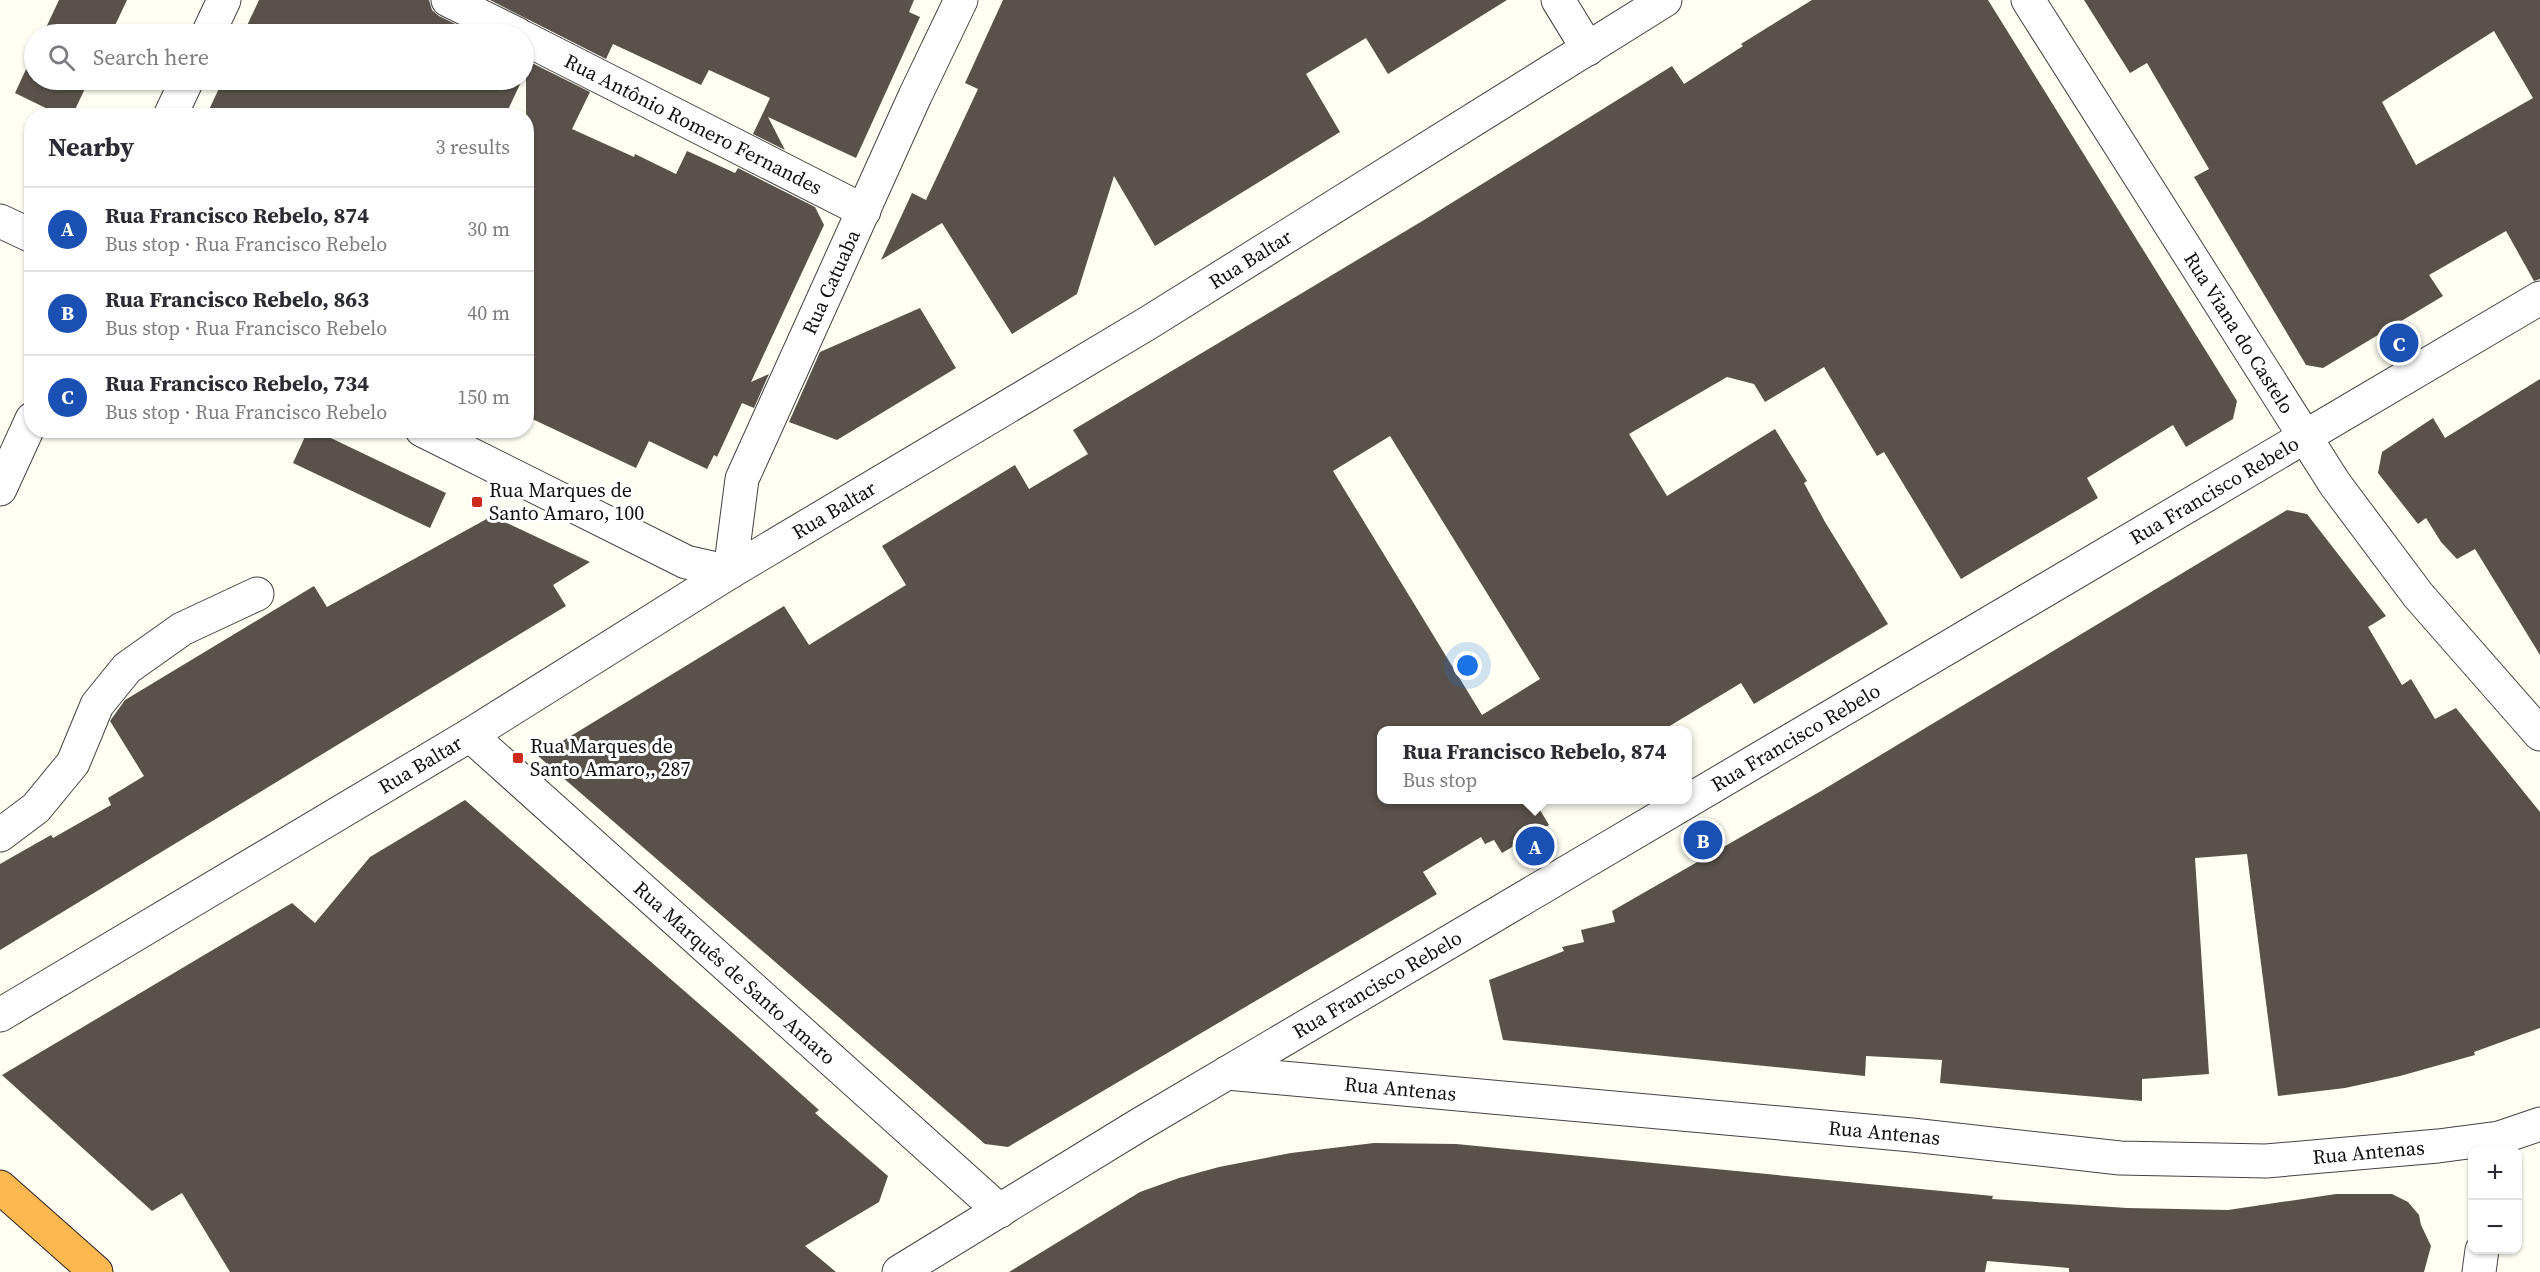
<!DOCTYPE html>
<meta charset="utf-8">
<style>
:root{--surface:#fff;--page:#f2f2f3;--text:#2b2b33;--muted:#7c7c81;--line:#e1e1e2;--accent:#cc2b1b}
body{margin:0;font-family:"Source Serif 4",serif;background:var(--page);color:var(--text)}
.controls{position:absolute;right:18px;bottom:18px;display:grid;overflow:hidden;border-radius:12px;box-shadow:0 2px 4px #0004}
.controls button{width:54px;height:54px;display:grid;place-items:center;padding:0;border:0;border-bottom:2px solid var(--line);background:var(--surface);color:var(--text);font:30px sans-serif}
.you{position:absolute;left:1468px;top:666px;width:21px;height:21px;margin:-15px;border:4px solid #fff;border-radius:50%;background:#1a73e8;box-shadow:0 0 0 9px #1a73e833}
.badge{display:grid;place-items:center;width:39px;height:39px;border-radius:50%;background:var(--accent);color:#fff;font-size:20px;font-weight:700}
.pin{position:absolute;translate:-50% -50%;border:3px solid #fff;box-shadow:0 2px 6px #0006}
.popup{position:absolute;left:1377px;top:726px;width:315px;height:78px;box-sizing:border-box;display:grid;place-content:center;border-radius:12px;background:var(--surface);filter:drop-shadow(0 2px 4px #0005);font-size:20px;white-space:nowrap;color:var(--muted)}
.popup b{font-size:22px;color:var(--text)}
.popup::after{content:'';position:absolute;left:50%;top:100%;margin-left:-12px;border:12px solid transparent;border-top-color:var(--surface)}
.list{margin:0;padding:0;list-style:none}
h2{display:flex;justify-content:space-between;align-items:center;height:78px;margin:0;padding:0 24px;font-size:26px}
h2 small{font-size:20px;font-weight:400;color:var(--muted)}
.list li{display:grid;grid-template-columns:39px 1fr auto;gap:18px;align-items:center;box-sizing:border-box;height:84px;padding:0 24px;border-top:2px solid var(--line)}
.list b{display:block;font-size:22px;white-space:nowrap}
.list p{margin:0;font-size:20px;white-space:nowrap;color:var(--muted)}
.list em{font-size:20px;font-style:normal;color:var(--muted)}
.icon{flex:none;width:33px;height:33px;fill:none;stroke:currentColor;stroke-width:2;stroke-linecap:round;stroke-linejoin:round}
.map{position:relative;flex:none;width:2540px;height:1272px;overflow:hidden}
.search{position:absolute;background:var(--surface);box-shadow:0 2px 4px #0004;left:24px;top:24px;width:510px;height:66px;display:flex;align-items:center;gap:15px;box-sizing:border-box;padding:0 21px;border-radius:33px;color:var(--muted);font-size:22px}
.panel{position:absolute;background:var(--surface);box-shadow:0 2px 4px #0004;left:24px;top:108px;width:510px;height:330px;border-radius:24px}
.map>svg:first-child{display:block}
.building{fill:#59524b;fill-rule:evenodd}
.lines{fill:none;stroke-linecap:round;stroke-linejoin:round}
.minor-casing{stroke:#424242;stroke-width:35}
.highway-casing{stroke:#202020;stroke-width:35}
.minor{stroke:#fff;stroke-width:33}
.highway{stroke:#ffb850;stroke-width:33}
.poi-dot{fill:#cc2b1b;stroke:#fff;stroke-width:2}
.labels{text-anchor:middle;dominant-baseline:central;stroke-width:6;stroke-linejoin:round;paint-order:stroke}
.street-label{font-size:20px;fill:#0f0f0f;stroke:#fff}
.poi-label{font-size:20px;fill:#0f0f0f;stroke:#fff;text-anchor:start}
</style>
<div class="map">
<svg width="2540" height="1272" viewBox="0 0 2540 1272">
<rect width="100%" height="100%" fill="#fffef2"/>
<path class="building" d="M59,0H127L111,34H43Z
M259,0H429L432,10L439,16L476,34H243Z
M490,0H914L909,12L920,17L856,158L768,117L785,150L753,134L770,98L709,70L701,85L613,44L606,59Z
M1003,0H1507L1388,74L1366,38L1306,74L1340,132L1155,246L1114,176L1077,294L1012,334L942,223L881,260L912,193L926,200L978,89L965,83Z
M1812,0H1988L2237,401L2233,419L2186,447L2173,425L2087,478L2098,498L1961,579L1884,452L1877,456L1824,367L1765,402L1754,384L1727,377L1629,434L1667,496L1775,429L1807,481L1804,483L1825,522L1888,624L1754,704L1741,683L1663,730H1382V800H1546L1537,805L1549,825L1502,853L1494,840L1485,844L1481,837L1423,872L1437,894L1008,1147L985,1144L538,756L784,606L809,645L906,585L882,546L1015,465L1029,489L1088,454L1073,430L1424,220L1672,66L1684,84L1743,46L1741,44ZM1390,436L1540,679L1482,715L1333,471Z
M2084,0H2540V279L2534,281L2506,231L2429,275L2443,296L2323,368L2306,365L2194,177L2209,169L2147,63L2130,73ZM2494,31L2533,98L2416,165L2382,102Z
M34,52V80H89L72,116H62L15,93Z
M524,59L590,92L572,129L634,157L635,154L676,174L687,151L735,173L738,168L815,207L824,225L751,382L769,374L754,408L742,403L717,457L714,455L707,469L649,441L636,468L526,416V70L524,76Z
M223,80H522L505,116H206Z
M920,308L956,368L837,440L789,422L820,352Z
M2540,379V655L2475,549L2457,559L2441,542L2426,518L2418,524L2378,473L2382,452L2433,418L2445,438Z
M308,430H314L446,493L430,528L293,463Z
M2287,510L2307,514L2386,616L2368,627L2402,685L2411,679L2435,719L2456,708L2540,812V1028L2474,1052L2475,1055L2400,1076L2345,1088L2278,1096L2247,854L2195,858L2209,1074L2142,1079V1101L1940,1083L1942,1060L1866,1056L1865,1076L1503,1040L1489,980L1564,951L1562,947L1584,942L1581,930L1615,922L1612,911L1821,791Z
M492,516L590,562L553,585L566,606L0,950V864L51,835L53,838L111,805L108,798L144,776L110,721L125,700L314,586L327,607Z
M465,800L743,1042L819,1110L815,1113L888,1176L879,1202L805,1246L836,1272H230L182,1193L152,1211L2,1075L292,903L315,923L370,857Z
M1374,1143L1456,1144L1993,1196L1992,1199L2127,1208L2228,1210L2336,1194H2392L2408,1202L2419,1215L2421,1225L2431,1246L2424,1272H2069V1268L1987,1261L1985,1272H1009L1140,1192L1179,1178L1219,1167L1291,1153Z"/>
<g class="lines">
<g class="minor-casing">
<g id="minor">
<path d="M448,0L517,34"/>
<path d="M1558,0L1588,49"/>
<path id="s1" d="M2028,0L2335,484L2418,595L2540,734"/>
<path d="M208,34L224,0"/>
<path id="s2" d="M524,38L864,211"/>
<path d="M170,116L187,80"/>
<path d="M0,221L32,236"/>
<path d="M422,430L686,562L730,572"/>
<path d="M0,489L32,419"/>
<path id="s3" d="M730,572L742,479L915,96L961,0"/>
<path id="s4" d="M470,735L1000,1211"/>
<path d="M0,835L36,808L73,763L97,705L127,668L182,629L257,594"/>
<path id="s5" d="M0,1015L470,735L730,572L1148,323L1665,0"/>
<path id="s6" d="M1227,1073L1912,1135L2120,1158L2266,1161L2438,1146L2499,1138L2540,1124"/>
<path id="s7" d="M899,1272L1139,1125L2540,298"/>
<path d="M2479,1272L2482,1250"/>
</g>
</g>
<g class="highway-casing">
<path id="highway" d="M0,1187L96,1272"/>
</g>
<use href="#minor" class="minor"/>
<use href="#highway" class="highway"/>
</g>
<g class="poi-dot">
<rect x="471" y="496" width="12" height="12" rx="3"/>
<rect x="512" y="752" width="12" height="12" rx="3"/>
</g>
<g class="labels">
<g class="street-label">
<text stroke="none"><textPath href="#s2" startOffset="190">Rua Antônio Romero Fernandes</textPath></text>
<text stroke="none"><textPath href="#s5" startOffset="1461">Rua Baltar</textPath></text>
<text stroke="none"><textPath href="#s3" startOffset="310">Rua Catuaba</textPath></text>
<text stroke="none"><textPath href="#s1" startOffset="394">Rua Viana do Castelo</textPath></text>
<text stroke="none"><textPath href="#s7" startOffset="1530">Rua Francisco Rebelo</textPath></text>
<text stroke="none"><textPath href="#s5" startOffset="975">Rua Baltar</textPath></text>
<text stroke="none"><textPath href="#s7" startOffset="1044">Rua Francisco Rebelo</textPath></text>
<text stroke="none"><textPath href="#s5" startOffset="489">Rua Baltar</textPath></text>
<text stroke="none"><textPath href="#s4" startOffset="356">Rua Marquês de Santo Amaro</textPath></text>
<text stroke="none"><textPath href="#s7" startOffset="558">Rua Francisco Rebelo</textPath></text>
<text stroke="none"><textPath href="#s6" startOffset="174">Rua Antenas</textPath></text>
<text stroke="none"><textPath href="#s6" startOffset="660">Rua Antenas</textPath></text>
<text stroke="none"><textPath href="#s6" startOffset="1146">Rua Antenas</textPath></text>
</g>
<g class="poi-label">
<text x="489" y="490">Rua Marques de<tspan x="489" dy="23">Santo Amaro, 100</tspan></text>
<text x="530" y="746">Rua Marques de<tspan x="530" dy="23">Santo Amaro,, 287</tspan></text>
</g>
</g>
</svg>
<div class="controls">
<button>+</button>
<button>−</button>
</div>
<div class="you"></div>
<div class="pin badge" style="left:1535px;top:846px;background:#1a4fb4">A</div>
<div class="popup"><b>Rua Francisco Rebelo, 874</b>Bus stop</div>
<div class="pin badge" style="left:1703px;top:840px;background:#1a4fb4">B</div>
<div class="pin badge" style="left:2399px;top:343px;background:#1a4fb4">C</div>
<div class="search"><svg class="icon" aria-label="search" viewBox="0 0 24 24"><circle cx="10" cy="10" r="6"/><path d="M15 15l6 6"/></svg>Search here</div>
<section class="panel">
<h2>Nearby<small>3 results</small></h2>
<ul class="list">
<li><span class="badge" style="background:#1a4fb4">A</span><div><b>Rua Francisco Rebelo, 874</b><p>Bus stop · Rua Francisco Rebelo</p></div><em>30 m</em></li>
<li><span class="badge" style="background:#1a4fb4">B</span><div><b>Rua Francisco Rebelo, 863</b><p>Bus stop · Rua Francisco Rebelo</p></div><em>40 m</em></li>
<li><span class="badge" style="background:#1a4fb4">C</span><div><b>Rua Francisco Rebelo, 734</b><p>Bus stop · Rua Francisco Rebelo</p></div><em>150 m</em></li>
</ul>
</section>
</div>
